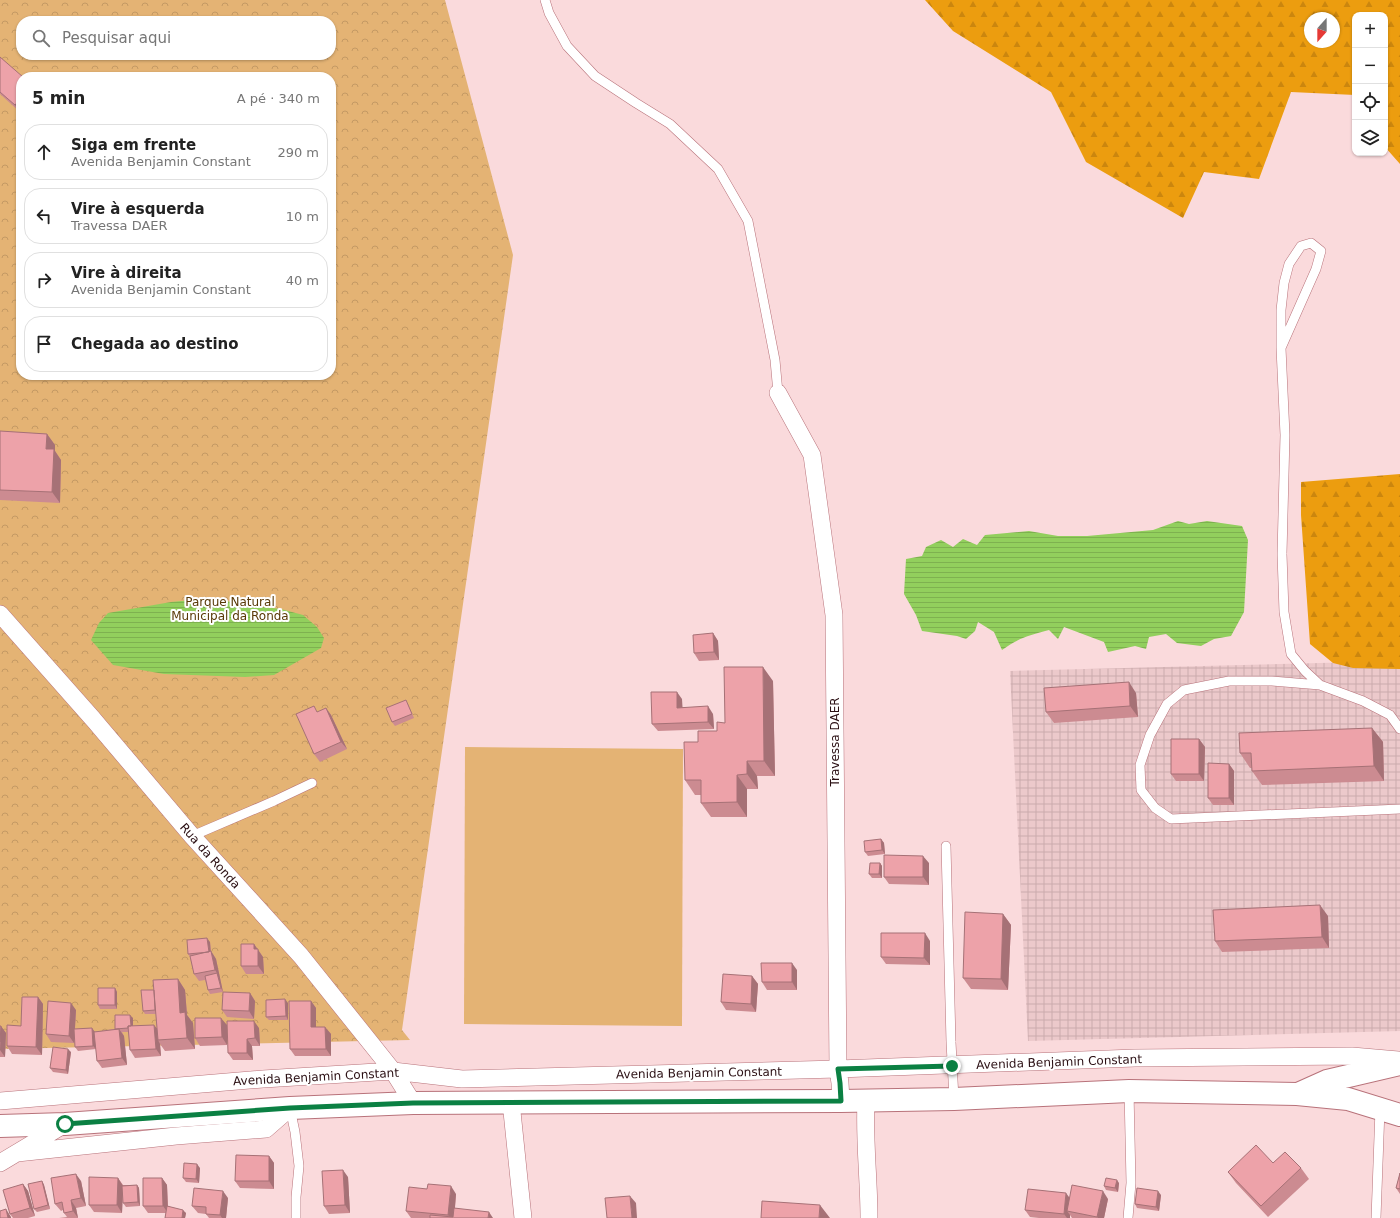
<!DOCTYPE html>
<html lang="pt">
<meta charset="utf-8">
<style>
:root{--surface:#fff;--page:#f2f2f2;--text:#222;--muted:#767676;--line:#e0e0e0}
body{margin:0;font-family:"DejaVu Sans",sans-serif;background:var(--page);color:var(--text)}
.controls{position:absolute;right:12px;top:12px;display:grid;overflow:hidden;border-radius:8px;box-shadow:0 1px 3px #0004}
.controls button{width:36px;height:36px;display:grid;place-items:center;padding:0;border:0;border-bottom:1px solid var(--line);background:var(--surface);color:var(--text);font:20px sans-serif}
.compass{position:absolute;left:1304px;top:12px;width:36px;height:36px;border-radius:50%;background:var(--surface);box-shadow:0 1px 3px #0004;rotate:201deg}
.stop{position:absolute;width:12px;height:12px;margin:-9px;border:3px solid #0b8043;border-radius:50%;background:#fff}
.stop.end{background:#0b8043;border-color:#fff;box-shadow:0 1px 4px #0008}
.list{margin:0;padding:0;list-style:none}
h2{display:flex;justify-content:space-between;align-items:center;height:52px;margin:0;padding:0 16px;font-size:17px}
h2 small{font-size:13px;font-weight:400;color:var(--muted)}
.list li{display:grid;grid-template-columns:26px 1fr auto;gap:12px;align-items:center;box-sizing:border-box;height:56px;margin:0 8px 8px;padding:0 8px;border:1px solid var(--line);border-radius:16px}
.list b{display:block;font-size:15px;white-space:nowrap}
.list p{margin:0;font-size:13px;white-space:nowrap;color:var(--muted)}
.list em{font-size:13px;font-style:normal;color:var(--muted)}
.icon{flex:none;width:22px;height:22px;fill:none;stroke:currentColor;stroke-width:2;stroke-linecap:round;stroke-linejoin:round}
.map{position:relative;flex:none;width:1400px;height:1218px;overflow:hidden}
.search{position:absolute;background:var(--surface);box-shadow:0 1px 3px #0004;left:16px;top:16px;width:320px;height:44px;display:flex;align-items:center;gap:10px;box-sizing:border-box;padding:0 14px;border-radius:16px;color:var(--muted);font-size:15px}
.panel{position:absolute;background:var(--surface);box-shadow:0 1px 3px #0004;left:16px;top:72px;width:320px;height:308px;border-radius:16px}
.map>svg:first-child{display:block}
.industrial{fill:url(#industrial-grid)}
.green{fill:#e4b374}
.forest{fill:url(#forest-firs);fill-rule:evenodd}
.park{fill:url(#park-crowns);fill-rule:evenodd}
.water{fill:url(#water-rules)}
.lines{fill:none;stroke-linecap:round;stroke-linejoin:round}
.lane-casing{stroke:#b8727a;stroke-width:10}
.street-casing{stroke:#b8727a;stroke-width:18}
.secondary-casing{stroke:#b8727a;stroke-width:24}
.lane{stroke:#fff;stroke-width:9}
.street{stroke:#fff;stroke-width:17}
.secondary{stroke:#fff;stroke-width:22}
.wall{fill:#cc8b91}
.shaded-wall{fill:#a67176}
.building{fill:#eda2a9;stroke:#a67176}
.route{stroke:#0b8043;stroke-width:5}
.labels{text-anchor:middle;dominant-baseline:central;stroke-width:4;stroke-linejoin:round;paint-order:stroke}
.park-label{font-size:12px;fill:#593907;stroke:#fff}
.street-label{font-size:12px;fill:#2a0f13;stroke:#fff}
</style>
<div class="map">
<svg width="1400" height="1218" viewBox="0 0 1400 1218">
<defs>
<pattern id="industrial-grid" width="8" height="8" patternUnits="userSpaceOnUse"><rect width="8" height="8" fill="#ecc9cb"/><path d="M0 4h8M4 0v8" fill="none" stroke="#cbabad"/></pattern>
<pattern id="forest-firs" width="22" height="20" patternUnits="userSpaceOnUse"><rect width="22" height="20" fill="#ec9d0f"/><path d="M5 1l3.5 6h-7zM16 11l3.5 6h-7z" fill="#cb860e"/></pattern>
<pattern id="park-crowns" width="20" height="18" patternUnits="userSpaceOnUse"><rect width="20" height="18" fill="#e4b374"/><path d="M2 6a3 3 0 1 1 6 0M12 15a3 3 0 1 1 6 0" fill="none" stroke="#c49964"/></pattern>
<pattern id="water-rules" width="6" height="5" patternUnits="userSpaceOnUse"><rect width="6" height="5" fill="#92cf5d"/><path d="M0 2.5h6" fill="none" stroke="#7eb150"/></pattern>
</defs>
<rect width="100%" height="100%" fill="#fadadc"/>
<path class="industrial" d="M1400,661V1031L1028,1041L1010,671Z"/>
<path class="green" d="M465,747L683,749L682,1026L464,1024Z"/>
<path class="forest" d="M925,0H1400V164L1385,147V15H1355V95L1291,92L1259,179L1204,172L1183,218L1086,162L1051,92L953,31ZM1310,18H1334V42H1310Z
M1400,474V669L1353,668L1333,663L1310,644L1301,515V482Z"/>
<path class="park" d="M0,0H445L513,255L402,1030L410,1040L0,1049ZM21,21H331V55H21ZM21,77H331V375H21Z"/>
<path class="water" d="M1178,521L1189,524L1207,521L1242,526L1248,540L1244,612L1231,636L1214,639L1201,646L1177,643L1166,634L1149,637L1146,649L1135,646L1108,652L1104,642L1064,627L1058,639L1049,630C1030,635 1018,638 1002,650L994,632L978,622L975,631L966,639L957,636L922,631L916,615L904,594L906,559L922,556L926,547L941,540L953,547L963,539L977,545L985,535L1029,531L1058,536H1087L1153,530Z
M213,598L245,605L281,609L303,615L317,627L324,638L321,648L274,675L245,677L164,674L113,665L91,640L99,623L108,613L171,602Z"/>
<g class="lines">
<g class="lane-casing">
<path id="lane" d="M545,0L549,13L567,46L595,76L636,103L670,124L718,169L748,221L775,360L778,393
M1281,348L1316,269L1321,251L1311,243L1301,246L1289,264L1284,283L1281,310V348L1285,435L1282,554L1284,612L1291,654L1305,671L1320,685L1363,701L1390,715L1400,729
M1320,685L1272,681H1229L1184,690L1167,704L1150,735L1140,765L1141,790L1155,808L1171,819L1400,809
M192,836L274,801L312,783
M946,846L951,1042L954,1099
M290,1108L295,1132L299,1166L296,1197V1218
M1128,1218L1131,1183L1129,1091
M1376,1218L1380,1109"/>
</g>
<g class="street-casing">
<path id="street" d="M778,393L812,455L834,615L838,1069L840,1083L841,1101
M0,614L93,719L192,836L301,956L393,1071L413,1103
M0,1101L263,1079L393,1071L462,1079L838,1069L1135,1058L1352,1056L1398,1060
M866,1101C864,1140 869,1179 869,1218
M511,1102L523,1218
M17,1153L176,1136L266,1129L290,1108
M0,1163L65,1124"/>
</g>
<g class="secondary-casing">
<path id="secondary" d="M1298,1094L1327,1081L1400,1064
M0,1126L65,1124L290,1108L413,1103L841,1101L954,1099L1129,1091L1297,1094L1348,1099L1400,1115"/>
</g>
<use href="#lane" class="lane"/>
<use href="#street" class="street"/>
<use href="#secondary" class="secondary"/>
</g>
<path class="wall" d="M0,57L20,112L0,94Z
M0,431L47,434L55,445V451L61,460L60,503L0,500Z
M713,633L718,641L719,660L699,661L694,653Z
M773,681L775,776H757L758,789H747V817H711L701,803V795H695L685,780L698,742L717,731L725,723Z
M1136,693L1138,717L1054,723L1046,712Z
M682,699V707L713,714L714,729L658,731L652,724Z
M408,704L414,718L395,726L392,722Z
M326,708L331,715L347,749L320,762L314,754Z
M1372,728L1383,742L1384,781L1262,785L1252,771V768H1250L1240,753Z
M1199,739L1205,747L1204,781H1176L1171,774Z
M1229,764L1234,771V805H1213L1208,798Z
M881,839L884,843L885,854L868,856L865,852Z
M880,863L882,866V878H872L869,874Z
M929,863V885L889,884L884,877Z
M1003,914L1011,925L1008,990L971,989L963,978Z
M1328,916L1329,948L1222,952L1215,941Z
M930,941V965L886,964L881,957Z
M210,942L211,951L216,959L223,992L210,994L208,990L205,980L199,981L194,974L190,957L188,954Z
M254,944L263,957L264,974H246L241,966Z
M797,970V990H767L762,982Z
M752,976L758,984L756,1012L726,1010L721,1002Z
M178,979L185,990L187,1015L193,1023L195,1049L165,1051L160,1044L161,1056L135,1058L130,1050L129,1032H122L124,1036L127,1065L102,1068L97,1061L96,1049L78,1051L75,1047L74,1033V1043L51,1042L46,1034L76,1010L75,1029L92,1028L94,1032L115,1029L133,1018V1026L157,1028L156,1014H145L143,1011L154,990Z
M115,988L117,992V1009H100L98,1005Z
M250,993L255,1001L254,1019L227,1017L222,1010Z
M38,997L43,1004L42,1055L12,1054L7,1046L21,1026Z
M311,1001L316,1008V1027H325L331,1034V1056H295L290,1049Z
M288,1003V1020H269L266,1017Z
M227,1025V1045L200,1046L195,1038Z
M0,1026L6,1033L5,1057H0Z
M259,1028L260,1046H252L253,1060H233L228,1053Z
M71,1052L68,1074L53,1072L50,1068Z
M269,1156L274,1163V1189L240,1188L235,1181Z
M1273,1163L1301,1168L1309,1179L1268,1217L1236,1183L1228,1172Z
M200,1168L199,1183L186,1182L183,1178Z
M1400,1173V1194L1396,1188Z
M348,1177L350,1213L329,1214L324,1206Z
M118,1178L123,1185H137L139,1188L140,1206L126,1207L123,1203V1192L122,1213L94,1212L89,1205Z
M162,1178L167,1185L168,1206L186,1213L185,1218H165L166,1213H148L143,1206Z
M42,1181L44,1185L50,1209L37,1212L34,1209Z
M81,1181L86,1206L76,1208L78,1218H59L67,1217L64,1213L63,1210L61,1211L55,1204Z
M1119,1183L1118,1192L1106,1190L1104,1186Z
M23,1184L28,1191L35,1216L28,1218H13L10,1214Z
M456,1194L455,1208L493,1218H411L406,1211Z
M1161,1195L1159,1211L1137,1208L1135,1204Z
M228,1198L226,1218H209L206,1214L198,1213L192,1206Z
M1070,1198L1108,1199L1104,1218H1072L1070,1215V1218H1039L1030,1217L1025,1210Z"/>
<path class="shaded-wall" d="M21,98V111L20,112L15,105Z
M47,434L55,445V451L61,460L60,503L52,492L46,449Z
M713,633L718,641L719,660L714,652Z
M763,667L773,681L775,776L764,761Z
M1129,682L1136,693L1138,717L1130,706Z
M677,692L682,699L683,715L677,708Z
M708,706L713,714L714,729L708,722Z
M326,708L331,715L347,749L341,742Z
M1372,728L1383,742L1384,781L1374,766Z
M1199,739L1205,747L1204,781L1199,774Z
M747,761L757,776L758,789L747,774Z
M1229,764L1234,771V805L1229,798Z
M737,775L747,789V817L737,802Z
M881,839L884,843L885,854L882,850Z
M923,856L929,863V885L923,877Z
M880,863L882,866V878L879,874Z
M1320,905L1328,916L1329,948L1322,937Z
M1003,914L1011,925L1008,990L1001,979Z
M925,933L930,941V965L924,958Z
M207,938L210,942L211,956L209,952Z
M254,944L263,957L264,974L258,966L254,949Z
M211,951L216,959L223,992L221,988L217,973L215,970Z
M792,963L797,970V990L792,982Z
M752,976L758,984L756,1012L751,1004Z
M178,979L185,990L187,1015L193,1023L195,1049L187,1038L180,1013Z
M115,988L117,992V1009L115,1005Z
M250,993L255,1001L254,1019L249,1011Z
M38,997L43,1004L42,1055L36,1047Z
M285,999L288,1003V1020L286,1016Z
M311,1001L316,1008V1034L311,1027Z
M71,1003L76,1010L74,1043L69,1036Z
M130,1015L133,1018V1032L131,1028Z
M221,1018L227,1025V1045L222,1037Z
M254,1021L259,1028L260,1046L255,1038Z
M154,1025L160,1032L158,1040L160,1044L161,1056L156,1049Z
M1,1026L6,1033L5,1057L0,1050Z
M325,1027L331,1034V1056L326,1049Z
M92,1028L95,1032L96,1049L93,1046Z
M119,1029L124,1036L127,1065L122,1058Z
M247,1039L252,1046L253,1060L247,1053Z
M68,1049L71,1052L68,1074L66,1070Z
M269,1156L274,1163V1189L269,1181Z
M197,1164L200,1168L199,1183L196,1179Z
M343,1170L348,1177L350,1213L345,1205Z
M76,1174L81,1181L86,1206L81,1198Z
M118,1178L123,1186L122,1213L117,1205Z
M162,1178L167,1185L168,1213L163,1206Z
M1117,1180L1119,1183L1118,1192L1115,1188Z
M42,1181L44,1185L50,1209L48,1205Z
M23,1184L28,1191L35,1216L30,1208Z
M137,1185L139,1188L140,1206L138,1202Z
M451,1186L456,1194L454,1218H450L448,1215Z
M223,1191L228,1198L226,1218H222L220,1215Z
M1103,1191L1108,1199L1104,1218H1098L1097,1217Z
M1158,1191L1161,1195L1159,1211L1156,1207Z
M1066,1193L1072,1201L1067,1211L1070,1215V1218H1067L1064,1214Z
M630,1196L636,1203L637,1218H632Z
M71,1200L76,1208L78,1218L73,1211Z
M820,1205L830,1218H819Z
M6,1209L11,1217V1218H8Z
M183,1210L186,1213L185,1218H182Z
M489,1212L493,1218H488Z"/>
<path class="building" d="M0,57L23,77H21V98L15,105L0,92Z
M0,431L47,434L46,449H54L52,492L0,490Z
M713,633L714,652L694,653L693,635Z
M724,667H763L764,761H747V774L737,775V802L701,803V780H685L684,742H698V731H717V722L725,723Z
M1129,682L1130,706L1046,712L1044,688Z
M651,692H677V708L708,706V722L652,724Z
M406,700L412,714L392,722L386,708Z
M314,706L317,712L326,708L341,742L314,754L296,714Z
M1372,728L1374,766L1252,771L1251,753H1240L1239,733Z
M1171,739H1199V774H1171Z
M1208,763L1229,764V798H1208Z
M881,839L882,850L865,852L864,841Z
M884,855L923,856V877H884Z
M870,863H880L879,874H869Z
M1320,905L1322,937L1215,941L1213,910Z
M965,912L1003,914L1001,979L963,978Z
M881,933H925L924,958L881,957Z
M207,938L209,952L188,954L187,940Z
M241,944H254V949H258V966H241Z
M211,951L215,970L194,974L190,956Z
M761,963H792V982H762Z
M217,973L221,988L208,990L205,976Z
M723,974L752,976L751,1004L721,1002Z
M178,979L180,1013L185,1012L187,1038L158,1040L153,980Z
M98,988H115V1005H98Z
M141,990H154L155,1010L143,1011Z
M223,992L250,993L249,1011L222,1010Z
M22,997H38L36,1047L7,1046V1025L21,1026Z
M285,999L286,1016L266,1017V1000Z
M48,1001L71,1003L69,1036L46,1034Z
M289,1001H311V1027H325L326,1049H290Z
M115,1015H130L131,1026H128V1028L115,1029Z
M195,1018H221L222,1037L195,1038Z
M227,1021H254L255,1038L247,1039V1053H228Z
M154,1025L156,1049L130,1050L128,1026Z
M0,1026H1L0,1042Z
M92,1028L93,1046L75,1047L74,1029Z
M119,1029L122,1058L97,1061L94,1032Z
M53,1047L68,1049L66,1070L50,1068Z
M1256,1145L1273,1163L1285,1152L1301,1168L1261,1206L1228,1172Z
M236,1155L269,1156V1181H235Z
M184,1163L197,1164L196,1179L183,1178Z
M343,1170L345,1205L324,1206L322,1171Z
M1400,1173V1189L1396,1188Z
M76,1174L81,1198L71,1200L73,1211L64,1213L62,1202L55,1204L51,1178Z
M89,1177L118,1178L117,1205H89Z
M143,1178H162L163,1206H143Z
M1106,1178L1117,1180L1115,1188L1104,1186Z
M42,1181L48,1205L34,1209L28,1184Z
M23,1184L30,1208L10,1214L3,1190Z
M428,1184L451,1186L448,1215L406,1211L409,1187L427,1189Z
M137,1185L138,1202L123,1203L122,1186Z
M1072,1185L1103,1191L1097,1217L1067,1211Z
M194,1188L223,1191L220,1215L206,1214V1207L192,1206Z
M1137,1188L1158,1191L1156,1207L1135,1204Z
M1028,1189L1066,1193L1064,1214L1025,1210Z
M630,1196L632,1218H607L605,1198Z
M762,1201L820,1205L819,1218H761Z
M167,1206L183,1210L182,1218H165Z
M454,1208L489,1212L488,1218H430V1215L453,1217Z
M6,1209L8,1218H0V1211Z"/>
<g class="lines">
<path class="route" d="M65,1124L290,1108L413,1103L841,1101L840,1083L838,1069L952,1066"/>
</g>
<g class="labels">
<g class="park-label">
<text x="230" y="602">Parque Natural<tspan x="230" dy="14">Municipal da Ronda</tspan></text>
</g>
<g class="street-label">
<text transform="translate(835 742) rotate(-90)">Travessa DAER</text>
<text transform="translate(210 856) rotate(48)">Rua da Ronda</text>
<text transform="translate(1059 1062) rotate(-2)">Avenida Benjamin Constant</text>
<text transform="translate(699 1073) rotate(-1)">Avenida Benjamin Constant</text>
<text transform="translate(316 1077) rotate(-3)">Avenida Benjamin Constant</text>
</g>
</g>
</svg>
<div class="controls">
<button>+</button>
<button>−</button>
<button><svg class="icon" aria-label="locate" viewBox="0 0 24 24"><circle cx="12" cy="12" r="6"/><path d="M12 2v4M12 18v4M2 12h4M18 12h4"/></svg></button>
<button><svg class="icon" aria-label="layers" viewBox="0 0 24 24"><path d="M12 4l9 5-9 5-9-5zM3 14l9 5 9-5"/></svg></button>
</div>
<svg class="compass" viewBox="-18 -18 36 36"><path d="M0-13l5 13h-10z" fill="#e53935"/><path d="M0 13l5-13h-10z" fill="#767676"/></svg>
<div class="stop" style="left:65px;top:1124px"></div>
<div class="stop end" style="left:952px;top:1066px"></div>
<div class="search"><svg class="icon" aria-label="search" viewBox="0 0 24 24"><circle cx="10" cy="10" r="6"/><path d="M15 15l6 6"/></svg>Pesquisar aqui</div>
<section class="panel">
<h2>5 min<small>A pé · 340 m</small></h2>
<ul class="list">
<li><svg class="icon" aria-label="ahead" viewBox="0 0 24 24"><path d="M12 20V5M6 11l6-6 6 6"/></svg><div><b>Siga em frente</b><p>Avenida Benjamin Constant</p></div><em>290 m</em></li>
<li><svg class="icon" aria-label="left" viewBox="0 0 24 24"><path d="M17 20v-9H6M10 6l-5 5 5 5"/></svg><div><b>Vire à esquerda</b><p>Travessa DAER</p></div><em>10 m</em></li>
<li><svg class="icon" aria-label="right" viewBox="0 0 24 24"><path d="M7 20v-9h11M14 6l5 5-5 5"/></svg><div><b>Vire à direita</b><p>Avenida Benjamin Constant</p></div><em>40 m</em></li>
<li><svg class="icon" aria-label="arrive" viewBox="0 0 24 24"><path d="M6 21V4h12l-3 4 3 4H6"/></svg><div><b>Chegada ao destino</b></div></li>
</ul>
</section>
</div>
